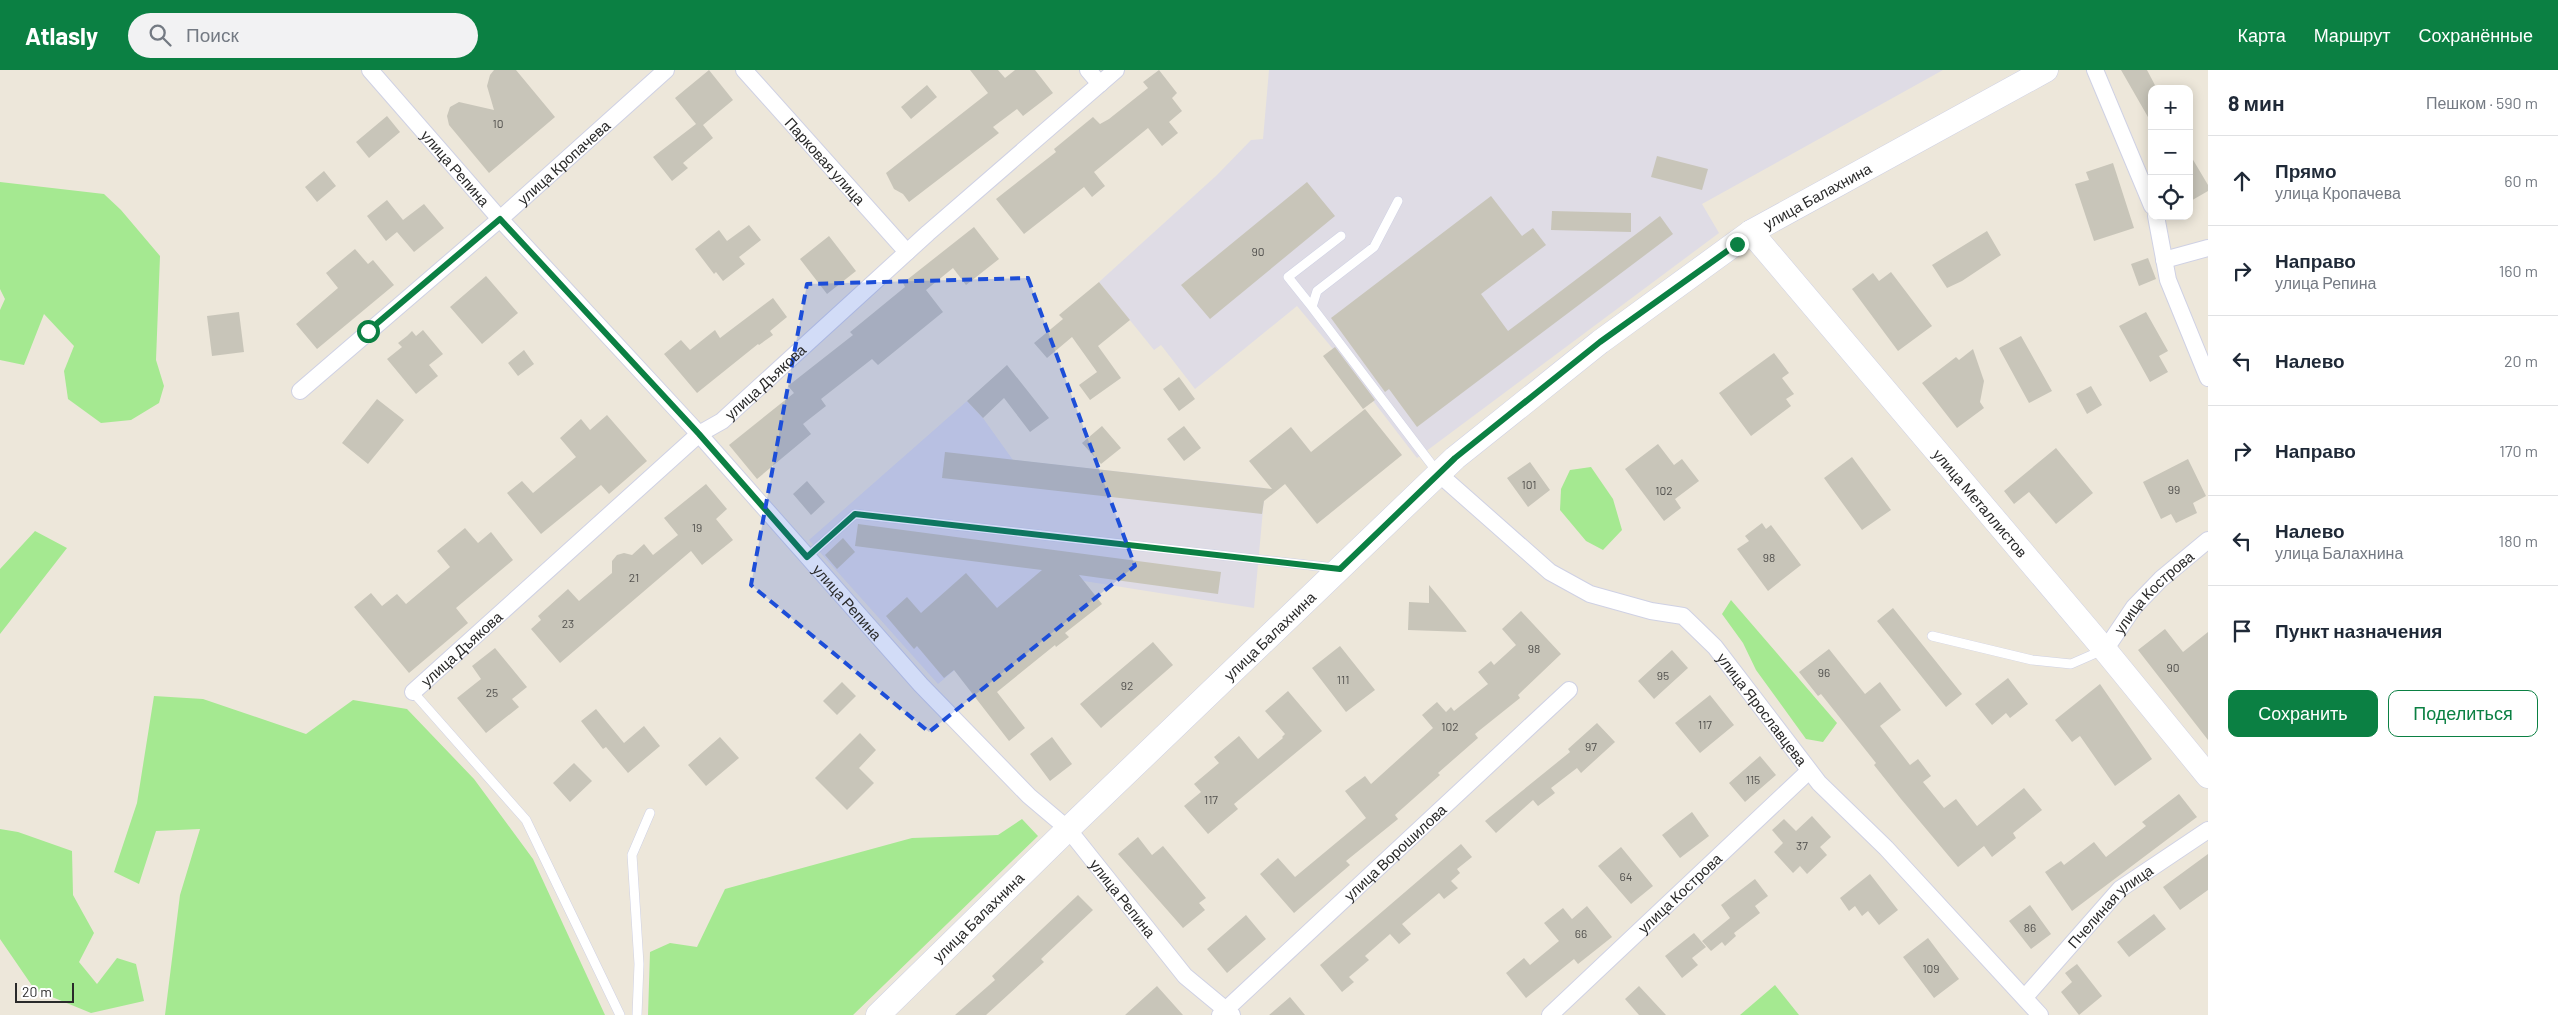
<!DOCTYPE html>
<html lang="ru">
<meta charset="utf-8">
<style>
:root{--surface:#fff;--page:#f2f2f3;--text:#1f2937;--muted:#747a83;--line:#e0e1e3;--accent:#0b8043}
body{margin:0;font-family:Barlow,sans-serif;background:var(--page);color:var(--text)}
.controls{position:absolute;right:15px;top:15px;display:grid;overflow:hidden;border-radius:10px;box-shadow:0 2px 12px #0003}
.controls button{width:45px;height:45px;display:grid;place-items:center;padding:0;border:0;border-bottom:1px solid var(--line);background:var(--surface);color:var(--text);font:25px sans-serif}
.scale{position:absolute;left:15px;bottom:12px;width:59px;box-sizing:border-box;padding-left:5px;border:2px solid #2a2a2a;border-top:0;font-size:14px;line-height:18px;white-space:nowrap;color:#2a2a2a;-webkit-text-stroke:4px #fff;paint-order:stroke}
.stop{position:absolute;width:15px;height:15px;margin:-11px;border:4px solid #0b8043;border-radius:50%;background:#fff}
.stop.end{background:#0b8043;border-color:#fff;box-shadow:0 1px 5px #0008}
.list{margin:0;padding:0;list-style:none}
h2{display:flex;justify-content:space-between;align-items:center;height:65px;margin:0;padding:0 20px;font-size:21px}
h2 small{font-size:16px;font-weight:400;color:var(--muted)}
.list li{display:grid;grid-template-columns:32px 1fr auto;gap:15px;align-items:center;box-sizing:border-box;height:90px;padding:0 20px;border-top:1px solid var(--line)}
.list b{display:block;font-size:19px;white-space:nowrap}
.list p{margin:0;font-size:16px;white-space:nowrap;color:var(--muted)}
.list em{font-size:16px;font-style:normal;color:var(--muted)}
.actions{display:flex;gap:10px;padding:15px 20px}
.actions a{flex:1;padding:11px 0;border:1px solid var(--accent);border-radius:10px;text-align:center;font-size:18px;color:var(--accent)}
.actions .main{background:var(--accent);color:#fff}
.icon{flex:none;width:28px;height:28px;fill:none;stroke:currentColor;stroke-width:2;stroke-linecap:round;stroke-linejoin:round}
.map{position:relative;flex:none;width:2208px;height:945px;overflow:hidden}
header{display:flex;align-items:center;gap:30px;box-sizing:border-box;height:70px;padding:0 25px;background:var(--accent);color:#fff}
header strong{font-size:24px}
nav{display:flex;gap:28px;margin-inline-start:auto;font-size:18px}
.search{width:350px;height:45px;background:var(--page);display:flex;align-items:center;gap:12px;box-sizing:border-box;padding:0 18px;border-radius:28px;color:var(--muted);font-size:19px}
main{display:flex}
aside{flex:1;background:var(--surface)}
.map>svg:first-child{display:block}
.industrial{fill:#dfdce5}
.green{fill:#a5e991}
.building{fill:#c8c5b9}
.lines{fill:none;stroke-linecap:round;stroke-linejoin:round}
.lane-casing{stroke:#cfd1e4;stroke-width:10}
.street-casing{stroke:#cfd1e4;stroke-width:18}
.secondary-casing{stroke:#cfd1e4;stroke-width:25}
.lane{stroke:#fff;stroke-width:9}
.street{stroke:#fff;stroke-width:16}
.secondary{stroke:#fff;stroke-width:24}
.route{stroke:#0b8043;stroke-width:6}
.marked{fill:#1d4ed8;fill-opacity:0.2;stroke:#1d4ed8;stroke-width:4;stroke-dasharray:10 6;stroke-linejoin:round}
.labels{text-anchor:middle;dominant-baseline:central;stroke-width:5;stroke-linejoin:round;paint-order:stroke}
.number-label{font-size:12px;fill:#52514e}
.street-label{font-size:15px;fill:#2a2a2a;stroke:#fff}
</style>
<header>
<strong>Atlasly</strong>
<div class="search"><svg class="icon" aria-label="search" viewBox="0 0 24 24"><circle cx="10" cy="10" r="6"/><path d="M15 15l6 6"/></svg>Поиск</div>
<nav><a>Карта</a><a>Маршрут</a><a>Сохранённые</a></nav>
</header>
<main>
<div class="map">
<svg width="2208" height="945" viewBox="0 0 2208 945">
<rect width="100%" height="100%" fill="#ede7da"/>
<path class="industrial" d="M1269,0H1943L1702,134L1719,163L1417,388L1333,279L1297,236L1195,319L1161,275L1154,280L1099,212L1217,105L1251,70L1263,69Z
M967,331L983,348L1013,390L1265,418L1254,538L1065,508L938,614L809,470Z"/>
<path class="green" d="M0,112L104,124L121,140L160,186L156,290L164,316L159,333L131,350L101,353L68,329L64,301L74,276L44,244L24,295L0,290V240L5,229L0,219Z
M1591,397L1613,429L1622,460L1603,480L1586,471L1560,440L1561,419L1570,400Z
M35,461L67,478L0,564V499Z
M1731,530L1837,653L1823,672L1806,669L1756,600L1743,573L1722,544Z
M154,626L203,629L306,664L353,630L407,639L474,709L533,789L605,945H165L180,825L200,759L156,761L139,814L114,802L137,733Z
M1022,749L1038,766L853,945H648L650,882L670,873L697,877L725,819L912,768L998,765Z
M0,759L18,762L72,781L73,825L94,863L79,892L97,914L117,888L136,894L144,931L91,943L35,920L0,869Z
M1775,915L1799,945H1740Z"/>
<path class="building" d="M494,0H516L555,47L489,103L449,55L447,46L450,37L459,32L494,40L487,16L490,5Z
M709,0L733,30L703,55L713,68L683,93L688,98L672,111L653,87L696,54L675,28Z
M970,0H998L1005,8L1015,0H1035L1053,23L1023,46L1017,39L993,57L999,63L909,132L903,124L894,119L886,103L988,23Z
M1159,0L1177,23L1172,28L1182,41L1169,52L1178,63L1162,76L1148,58L1094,102L1105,116L1092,127L1084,117L1024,164L996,129L1056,82L1054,79L1093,47L1100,54L1109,49L1148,18L1143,12Z
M2121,0H2147L2157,19H2152V54Z
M927,15L937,27L911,49L901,37Z
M387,46L400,62L369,88L356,72Z
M2189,83L2208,115V121L2189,132Z
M1657,86L1708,99L1702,120L1651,107Z
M2113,93L2134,158L2094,171L2075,114L2089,110L2086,102Z
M324,101L336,116L317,132L305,117Z
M1307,112L1335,146L1210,249L1181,215Z
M1491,126L1522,166L1533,158L1546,175L1481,224L1508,261L1660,146L1673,164L1417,357L1389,319L1385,322L1331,248Z
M387,130L403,150L424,134L444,158L414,182L397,162L386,171L367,146Z
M1552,141L1631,143V162L1551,160Z
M749,155L761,170L739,187L745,194L723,211L716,202L714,204L695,179L719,160L727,171Z
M974,157L999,189L966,215L953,198L926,220L943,242L878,295L872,289L821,329L826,336L803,354L811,364L757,409L729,375L794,323L788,316L853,265L850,262L905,217L903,213Z
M1987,161L2001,185L1962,211L1947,218L1932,195Z
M829,166L856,201L827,224L800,189Z
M355,179L368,194L373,190L394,215L317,279L296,254L338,218L326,203Z
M2148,188L2156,209L2139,216L2131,194Z
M1891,202L1932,256L1898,281L1852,219L1873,203L1879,211Z
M486,206L518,243L482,274L450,237Z
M1099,212L1130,250L1098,276L1121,308L1090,330L1079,315L1097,302L1072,267L1047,288L1034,273L1063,249L1059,245Z
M773,228L787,247L770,261L773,265L759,275L758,274L697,323L664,284L681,270L690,280L715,260L720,268Z
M239,242L244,282L212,286L207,246Z
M2146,242L2168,281L2159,286L2168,302L2150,312L2119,256Z
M423,260L443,284L429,295L438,306L416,324L387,289L402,277L398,273L407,266L412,261L416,266Z
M2021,266L2052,321L2029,333L1999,278Z
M1335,277L1375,330L1363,339L1323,286Z
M1973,279L1984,311L1980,332L1984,338L1957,358L1922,313L1956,287L1959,290Z
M524,280L534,294L518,306L508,293Z
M1774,283L1789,303L1782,308L1794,324L1786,329L1791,336L1751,366L1719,323Z
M1007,295L1049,348L1030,362L1004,328L983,348L967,331Z
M1179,307L1195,329L1179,341L1163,319Z
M2091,316L2102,335L2087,344L2076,324Z
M377,329L404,350L368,394L342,373Z
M1365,339L1402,385L1317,454L1285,414L1264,431L1262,444L942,408L945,382L1272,419L1249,391L1291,357L1311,382Z
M607,345L647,391L609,424L601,415L541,464L507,423L522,411L533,423L576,387L560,368L581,349L590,360Z
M1102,356L1121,378L1101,394L1082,373Z
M1184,356L1201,378L1184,391L1167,369Z
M1658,374L1674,395L1682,389L1699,411L1675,429L1681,438L1664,451L1625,399Z
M2056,378L2093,423L2056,454L2029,422L2014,434L2004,421Z
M1852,387L1891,440L1862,460L1824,408Z
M2188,389L2206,426L2193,433L2197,443L2176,453L2171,444L2161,449L2143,412Z
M1530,392L1550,420L1528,437L1507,408Z
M807,411L825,432L811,445L793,424Z
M706,414L727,439L716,449L733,470L702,495L691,481L560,593L531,559L541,550L538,546L568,519L579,531L612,503V491L617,485L624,483L632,485L644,474L653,485L678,465L664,448Z
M1762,453L1766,459L1771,455L1801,495L1768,521L1737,479L1749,471L1745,466Z
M858,454L1221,502L1218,524L1079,505L1102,534L1065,563L1069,567L1056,577L1055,575L997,622L1025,658L1009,671L954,600L944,608L917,576L914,579L886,546L907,527L921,543L966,503L997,538L1042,500L855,476Z
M465,458L478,473L491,462L513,490L456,538L468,553L409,603L354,537L371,523L382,536L397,524L406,534L450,497L437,481Z
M843,468L855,482L837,499L825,485Z
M1429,515L1444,533L1467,562L1408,560L1409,532L1429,533Z
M1893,538L1962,624L1946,637L1877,551Z
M1521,541L1561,584L1518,625L1520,628L1475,664L1478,668L1438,703L1440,705L1395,745L1398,749L1346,791L1350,795L1294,843L1260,804L1278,788L1295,807L1366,748L1345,721L1365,706L1371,714L1433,658L1422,645L1437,632L1446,642L1451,637L1454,641L1488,614L1478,602L1491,591L1494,595L1516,575L1502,559Z
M2165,559L2183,582L2208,562V670L2138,580Z
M1153,572L1173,595L1101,658L1080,634Z
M1340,576L1375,620L1346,642L1312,598Z
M495,578L527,617L512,629L519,637L486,663L457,628L481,609L472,596Z
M1829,579L1865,624L1880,612L1901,640L1880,656L1910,695L1918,689L1931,706L1923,712L1944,738L1956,729L1977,756L2024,718L2042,740L2013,763L2016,768L1992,787L1984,776L1958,797L1901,729L1874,695L1876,693L1821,624L1818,626L1799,602Z
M1672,580L1688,598L1654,629L1638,611Z
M2008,608L2028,634L2010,648L2006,643L1992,655L1975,634Z
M842,612L856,626L837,645L823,631Z
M2100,614L2152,689L2115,716L2080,666L2072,672L2055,650Z
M1288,621L1322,661L1234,734L1238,739L1208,764L1184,736L1201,722L1194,714L1219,693L1214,687L1239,666L1258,689L1283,668L1282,667L1285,664L1265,641Z
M1710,625L1734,655L1700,683L1675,653Z
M596,639L624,673L644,656L660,676L628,703L606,677L603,679L581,651Z
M1597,653L1615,672L1581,703L1577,698L1551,718L1555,723L1538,736L1533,730L1496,763L1485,751L1570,682L1568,679Z
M860,663L876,680L859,698L874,713L847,740L815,708Z
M720,667L739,688L706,716L688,695Z
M1052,667L1072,694L1050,711L1030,684Z
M1760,686L1776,705L1745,732L1729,713Z
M574,693L592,711L570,732L553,713Z
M2179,724L2197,747L2072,841L2045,802L2061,791L2064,795L2094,772L2106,787L2146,756L2142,752Z
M1692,742L1709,766L1680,788L1662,765Z
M1812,746L1831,767L1820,777L1827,785L1807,804L1800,796L1793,803L1774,782L1783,773L1772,760L1784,749L1796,761Z
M1138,767L1152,785L1163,776L1206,828L1199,833L1205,840L1183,858L1118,784Z
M1461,774L1472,787L1457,799L1460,803L1451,811L1458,818L1444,829L1439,823L1402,854L1411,864L1399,874L1390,864L1365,886L1369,890L1349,907L1354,912L1342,922L1320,895Z
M1621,777L1653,816L1631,834L1598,796Z
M2208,784V820L2180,840L2163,817Z
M1870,804L1898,840L1879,855L1868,841L1862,846L1855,836L1849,841L1840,828Z
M1755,809L1768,826L1755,836L1760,843L1734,863L1736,866L1725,876L1722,872L1711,881L1702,871L1730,848L1721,835Z
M1078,825L1093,840L1041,889L1044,892L986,945H955L995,910L992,906Z
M2030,835L2051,864L2031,879L2009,851Z
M1587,836L1612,867L1578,894L1574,889L1526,928L1506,903L1524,888L1530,895L1559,871L1544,853L1563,838L1572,849Z
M2154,844L2166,859L2129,887L2117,872Z
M1246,845L1266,869L1227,903L1207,879Z
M1694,863L1706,877L1692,888L1698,895L1682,908L1665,886Z
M1928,868L1959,909L1934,928L1903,887Z
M2077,894L2102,926L2079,945L2061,922L2072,912L2065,903Z
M1157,916L1183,945H1125Z
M1639,916L1666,945H1639L1625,929Z
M1290,927L1305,945H1269Z"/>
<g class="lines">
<g class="lane-casing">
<path id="lane" d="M1398,131L1374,177L1317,221L1312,237L1438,403
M1312,237L1288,207L1341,166
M807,487L855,444L1335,498
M1932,566L2032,590L2071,594L2103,580
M413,622L526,750L620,945
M637,945L639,894L632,785L650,743"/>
</g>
<g class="street-casing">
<g id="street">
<path id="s1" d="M370,0L500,149L699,364L921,615L1029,726L1068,759L1185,906L1232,945"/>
<path id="s2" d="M744,0L907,182"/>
<path d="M1088,0L1100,14"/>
<path d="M2095,0L2152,136"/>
<path d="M2156,146L2168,210L2208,308"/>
<path d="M2164,190L2208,178"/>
<path id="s3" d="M300,321L500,149L666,0"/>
<path id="s4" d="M1439,404L1550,502L1590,524L1651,541L1683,546L1715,577L1819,713L1886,778L2040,945"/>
<path id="s5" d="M2105,580L2134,537L2161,509L2208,470"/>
<path id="s6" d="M413,622L699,364L722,351L928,163L1116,0"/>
<path id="s7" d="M2025,927L2120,819L2208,760"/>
<path id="s8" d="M1220,945L1569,620"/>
<path id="s9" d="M1550,945L1809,701"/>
</g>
</g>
<g class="secondary-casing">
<g id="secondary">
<path id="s10" d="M1751,162L2105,580L2208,706"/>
<path id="s11" d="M878,945L1068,759L1455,388L1600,272L1751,162L2046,0"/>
</g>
</g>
<use href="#lane" class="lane"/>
<use href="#street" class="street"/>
<use href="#secondary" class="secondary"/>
</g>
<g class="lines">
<path class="route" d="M368,261L500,149L699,364L807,487L855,444L1340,499L1455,388L1600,272L1737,174"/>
</g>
<path class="marked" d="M1028,208L1135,496L929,662L751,515L807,214Z"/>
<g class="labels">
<g class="number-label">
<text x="498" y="53">10</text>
<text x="1258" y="181">90</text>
<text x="1529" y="414">101</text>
<text x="2174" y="419">99</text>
<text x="1664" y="420">102</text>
<text x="697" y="457">19</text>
<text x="1769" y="487">98</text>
<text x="634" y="507">21</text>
<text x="568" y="553">23</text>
<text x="1534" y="578">98</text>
<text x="2173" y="597">90</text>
<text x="1824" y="602">96</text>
<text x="1663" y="605">95</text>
<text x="1343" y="609">111</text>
<text x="1127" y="615">92</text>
<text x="492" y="622">25</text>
<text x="1705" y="654">117</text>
<text x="1450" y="656">102</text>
<text x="1591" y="676">97</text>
<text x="1753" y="709">115</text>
<text x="1211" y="729">117</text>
<text x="1802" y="775">37</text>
<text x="1626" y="806">64</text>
<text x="2030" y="857">86</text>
<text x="1581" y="863">66</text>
<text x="1931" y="898">109</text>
</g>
<g class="street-label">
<text stroke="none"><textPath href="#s2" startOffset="122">Парковая улица</textPath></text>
<text stroke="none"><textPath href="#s3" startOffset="349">улица Кропачева</textPath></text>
<text stroke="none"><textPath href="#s1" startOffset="130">улица Репина</textPath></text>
<text stroke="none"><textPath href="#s11" startOffset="1250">улица Балахнина</textPath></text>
<text stroke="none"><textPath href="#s6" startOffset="470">улица Дъякова</textPath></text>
<text stroke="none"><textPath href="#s10" startOffset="355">улица Металлистов</textPath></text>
<text stroke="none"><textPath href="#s5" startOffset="76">улица Кострова</textPath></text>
<text stroke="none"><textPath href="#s1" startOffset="715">улица Репина</textPath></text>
<text stroke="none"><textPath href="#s11" startOffset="545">улица Балахнина</textPath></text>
<text stroke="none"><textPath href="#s6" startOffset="65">улица Дъякова</textPath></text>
<text stroke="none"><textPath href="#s4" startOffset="412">улица Ярославцева</textPath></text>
<text stroke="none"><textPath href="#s8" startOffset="239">улица Ворошилова</textPath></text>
<text stroke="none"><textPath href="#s9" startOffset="178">улица Кострова</textPath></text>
<text stroke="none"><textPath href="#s1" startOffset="1120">улица Репина</textPath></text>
<text stroke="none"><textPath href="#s7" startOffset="125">Пчелиная улица</textPath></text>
<text stroke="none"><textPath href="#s11" startOffset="140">улица Балахнина</textPath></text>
</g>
</g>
</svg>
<div class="controls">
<button>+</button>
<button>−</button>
<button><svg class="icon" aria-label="locate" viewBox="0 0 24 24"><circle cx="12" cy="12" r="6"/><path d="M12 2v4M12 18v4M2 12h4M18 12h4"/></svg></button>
</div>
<div class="scale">20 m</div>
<div class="stop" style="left:368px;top:261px"></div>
<div class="stop end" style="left:1737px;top:174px"></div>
</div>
<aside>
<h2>8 мин<small>Пешком · 590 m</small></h2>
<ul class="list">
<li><svg class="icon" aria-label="ahead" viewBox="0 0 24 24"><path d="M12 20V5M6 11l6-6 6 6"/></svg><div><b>Прямо</b><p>улица Кропачева</p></div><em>60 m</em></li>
<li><svg class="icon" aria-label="right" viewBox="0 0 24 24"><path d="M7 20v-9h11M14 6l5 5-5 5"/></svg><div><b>Направо</b><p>улица Репина</p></div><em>160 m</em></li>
<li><svg class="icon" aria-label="left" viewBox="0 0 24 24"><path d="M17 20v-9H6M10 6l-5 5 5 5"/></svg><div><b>Налево</b></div><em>20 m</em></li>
<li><svg class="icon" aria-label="right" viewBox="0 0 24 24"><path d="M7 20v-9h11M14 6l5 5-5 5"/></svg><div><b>Направо</b></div><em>170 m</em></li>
<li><svg class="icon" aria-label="left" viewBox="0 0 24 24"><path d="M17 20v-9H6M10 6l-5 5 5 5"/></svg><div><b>Налево</b><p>улица Балахнина</p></div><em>180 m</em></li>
<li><svg class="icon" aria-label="arrive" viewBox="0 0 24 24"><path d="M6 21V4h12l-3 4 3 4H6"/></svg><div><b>Пункт назначения</b></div></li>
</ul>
<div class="actions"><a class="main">Сохранить</a><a>Поделиться</a></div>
</aside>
</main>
